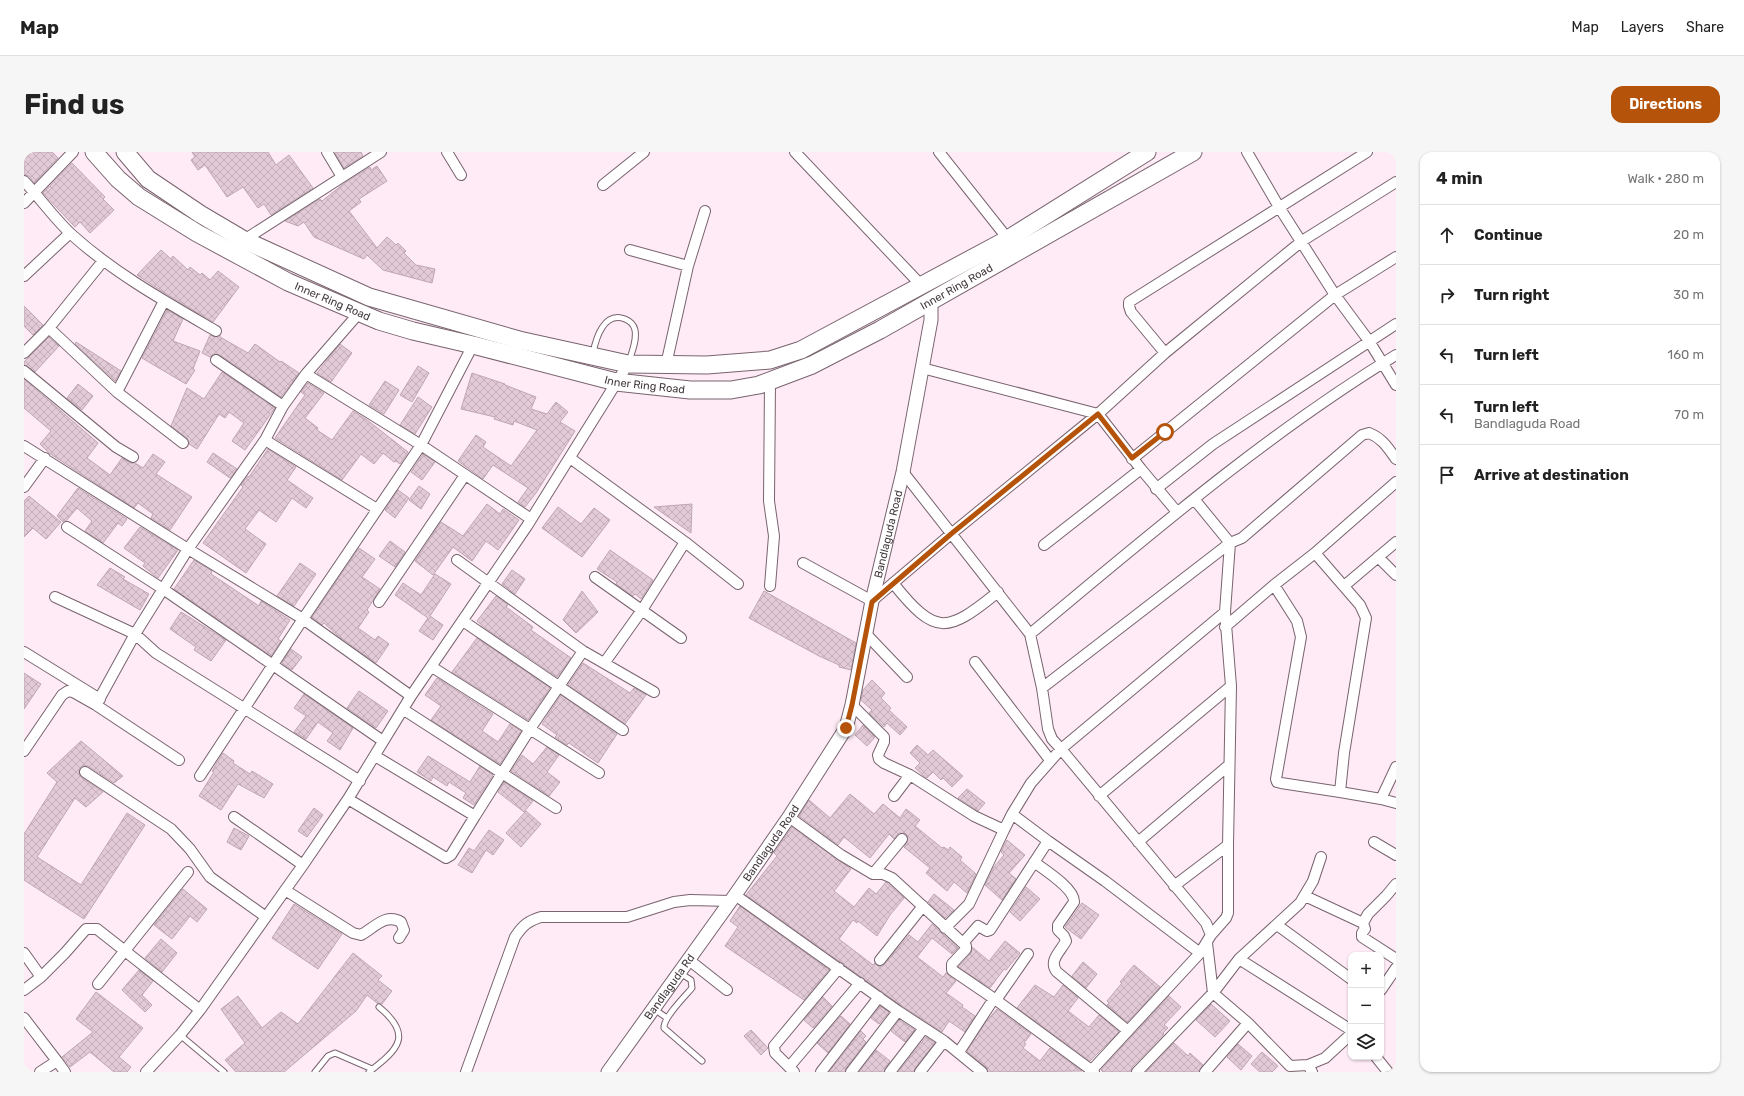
<!DOCTYPE html>
<meta charset="utf-8">
<style>
:root{--surface:#fff;--page:#f6f6f6;--text:#222;--muted:#767676;--line:#e0e0e0;--accent:#b45309}
body{margin:0;font-family:Rubik,sans-serif;background:var(--page);color:var(--text)}
.controls{position:absolute;right:12px;bottom:12px;display:grid;overflow:hidden;border-radius:8px;box-shadow:0 1px 3px #0004}
.controls button{width:36px;height:36px;display:grid;place-items:center;padding:0;border:0;border-bottom:1px solid var(--line);background:var(--surface);color:var(--text);font:20px sans-serif}
.stop{position:absolute;width:12px;height:12px;margin:-9px;border:3px solid #b45309;border-radius:50%;background:#fff}
.stop.end{background:#b45309;border-color:#fff;box-shadow:0 1px 4px #0008}
.list{margin:0;padding:0;list-style:none}
h2{display:flex;justify-content:space-between;align-items:center;height:52px;margin:0;padding:0 16px;font-size:17px}
h2 small{font-size:13px;font-weight:400;color:var(--muted)}
.list li{display:grid;grid-template-columns:26px 1fr auto;gap:12px;align-items:center;box-sizing:border-box;height:60px;padding:0 16px;border-top:1px solid var(--line)}
.list b{display:block;font-size:15px;white-space:nowrap}
.list p{margin:0;font-size:13px;white-space:nowrap;color:var(--muted)}
.list em{font-size:13px;font-style:normal;color:var(--muted)}
.icon{flex:none;width:22px;height:22px;fill:none;stroke:currentColor;stroke-width:2;stroke-linecap:round;stroke-linejoin:round}
.map{position:relative;flex:none;width:1372px;height:920px;overflow:hidden;border-radius:12px}
header{display:flex;align-items:center;gap:24px;box-sizing:border-box;height:56px;padding:0 20px;background:var(--surface);border-bottom:1px solid var(--line)}
header strong{font-size:19px}
nav{display:flex;gap:22px;margin-inline-start:auto;font-size:14px}
.intro{display:flex;align-items:center;justify-content:space-between;box-sizing:border-box;height:96px;padding:0 24px}
h1{margin:0;font-size:28px}
.button{padding:10px 18px;border-radius:12px;background:var(--accent);color:#fff;font-size:14px;font-weight:700}
main{display:flex;gap:24px;padding:0 24px}
aside{flex:1;background:var(--surface);border-radius:12px;box-shadow:0 1px 3px #0004}
.map>svg:first-child{display:block}
.building{fill:url(#building-cross-hatch);stroke:#bea7b3}
.lines{fill:none;stroke-linecap:round;stroke-linejoin:round}
.service-casing{stroke:#78636e;stroke-width:7}
.minor-casing{stroke:#78636e;stroke-width:12}
.tertiary-casing{stroke:#78636e;stroke-width:15}
.trunk-casing{stroke:#78636e;stroke-width:19}
.service{stroke:#fff;stroke-width:5}
.minor{stroke:#fff;stroke-width:10}
.tertiary{stroke:#fff;stroke-width:13}
.trunk{stroke:#fff;stroke-width:17}
.route{stroke:#b45309;stroke-width:5}
.labels{text-anchor:middle;dominant-baseline:central;stroke-width:4;stroke-linejoin:round;paint-order:stroke}
.street-label{font-size:11px;fill:#42393e;stroke:#fefefe}
</style>
<header>
<strong>Map</strong>
<nav><a>Map</a><a>Layers</a><a>Share</a></nav>
</header>
<div class="intro"><h1>Find us</h1><a class="button">Directions</a></div>
<main>
<div class="map">
<svg width="1372" height="920" viewBox="0 0 1372 920">
<defs>
<pattern id="building-cross-hatch" width="8" height="8" patternUnits="userSpaceOnUse"><rect width="8" height="8" fill="#e2cad7"/><path d="M0 0l8 8M0 8l8-8" fill="none" stroke="#c3aeba"/></pattern>
</defs>
<rect width="100%" height="100%" fill="#ffebf5"/>
<path class="building" d="M0,0H28L34,6L10,31L5,24L0,23Z
M168,0H244L252,13L265,3L289,36L247,63L240,52L234,56L219,35L203,45L181,13L174,18L167,8L171,5Z
M313,0H337L339,4L320,16L311,1Z
M48,11L81,45L79,47L90,58L66,81L56,70L51,75L19,41Z
M353,14L363,29L335,47L337,50L325,59L353,96L363,85L372,93L374,91L382,99L380,101L392,113L411,117L408,131L359,118L343,103L340,107L290,85L280,70L274,74L261,69L296,47L298,49L322,30L346,15L347,18Z
M137,98L147,107L149,104L164,118L166,115L176,123L178,121L186,128L194,119L215,135L189,170L139,140L113,123Z
M0,154L19,173L9,183L0,174Z
M143,158L159,167L149,189L176,199L169,217L171,218L162,232L118,206Z
M186,183L192,185L196,183V185L224,201L231,192L256,210L257,209L275,221L257,245L196,203L190,202L186,205L178,201Z
M25,185L35,194L11,220L0,213V210Z
M52,190L97,219L91,229L51,192Z
M316,192L328,201L307,230L293,221Z
M394,214L405,221L388,250L376,243Z
M198,220L251,256L221,298L208,289L220,271L205,260L201,266L195,262L173,297L165,292L163,286L147,274L163,236L180,247Z
M448,221L481,232V233L512,245L507,257L523,262L532,250L544,260L536,270L551,279L512,341L501,355L494,350L504,336L469,313L459,327L434,309L452,283L462,290L459,295L487,314L513,278L490,269L489,273L470,267L471,265L437,257Z
M0,227L74,291L63,306L86,323L98,306L106,311H111L119,316L129,302L141,310L132,322L168,345L146,378L127,366L129,362L114,351L110,356L25,301L16,292L27,279L0,256Z
M361,229L375,238L360,262L345,253Z
M284,231L300,241L281,266L294,276L293,278L308,288L329,259L343,268L384,300L376,312L372,309L370,310L359,301L350,312L337,302L318,328L251,286L281,243L277,240Z
M54,232L69,244L58,258L43,246Z
M394,245L408,255L391,282L376,273Z
M244,297L272,315L263,328L289,346L282,356L268,346L252,370L235,358L221,377L242,392L222,421L179,391L219,335L217,333L224,324L225,325Z
M189,301L213,317L206,326L183,310Z
M399,302L411,310L398,328L387,320Z
M395,334L406,342L397,357L385,348Z
M54,336L103,367L98,374L94,371L79,391L61,379L68,369L53,356L42,369L39,370L33,364Z
M374,338L385,346L371,366L361,358Z
M5,344L37,370L22,387L9,376L0,385V349Z
M463,352L476,362L479,357L495,368L474,398L462,389L448,409L429,395L409,423L391,409L417,370L439,384Z
M668,352L667,381L630,355Z
M534,355L557,372L570,356L586,368L558,405L518,376Z
M116,375L154,398L134,426L119,414L121,411L100,396Z
M366,389L381,400L371,415L355,404Z
M335,396L351,407L338,425L356,437L343,458L345,460L334,476L351,488L354,484L365,492L352,511L313,483L300,471L298,473L288,465Z
M586,398L629,428L617,447L611,442L609,444L592,432L593,430L573,417Z
M170,408L188,419L187,422L235,454L237,449L266,468L254,487L257,489L247,504L150,437Z
M276,411L292,422L270,454L253,444Z
M86,416L101,425L99,427L125,442L116,458L73,433Z
M488,418L501,427L491,442L478,432Z
M411,422L427,432L406,464L419,473L409,488L395,479L404,466L371,443L379,431L397,443Z
M558,439L574,460L552,481L539,468Z
M740,439L832,491L827,518L815,515V513L795,504L725,466Z
M472,444L484,453L482,455L509,475L507,478L547,506L533,525L461,476L453,469Z
M157,460L202,488L187,509L170,498L172,495L146,477Z
M453,486L526,536L504,568L428,520Z
M267,497L278,505L268,518L258,511Z
M559,511L606,541L610,536L622,543L601,572L544,533Z
M0,521L17,532L0,557Z
M413,526L469,562L458,579L474,590L486,572L497,579L476,612L407,568L417,554L401,543Z
M848,528L861,541L857,546L867,556L865,558L883,575L876,583L863,571L860,575L845,561L848,558L837,548L839,538Z
M335,539L364,559L352,576L323,556Z
M280,542L329,576L316,598L303,589L309,581L294,570L282,587L270,580L282,564L270,556Z
M537,543L593,582L574,611L545,591L543,593L531,585L533,583L518,572Z
M839,573L851,585L843,594L831,583Z
M57,589L99,624L90,631L64,614H58L56,616L55,620L57,625L79,640L62,655L51,646L13,705L57,733L103,661L121,673L60,767L0,728V682L33,630L23,621Z
M893,593L904,603L909,598L939,624L928,635L919,626L917,628L909,620L903,626L900,624L891,616L896,611L886,601Z
M523,595L535,603L523,620L536,630L525,644L487,619L498,603L509,612Z
M199,601L210,609L209,611L226,622L228,619L249,632L240,646L214,632L197,658L175,644L190,620L188,619Z
M404,604L446,630L456,614L469,623L450,653L439,646L442,641L425,630L423,634L409,625L407,629L393,620Z
M480,630L509,649L500,660L474,640Z
M943,637L961,651L954,659L934,646Z
M826,642L850,662L859,652L876,666L882,657L896,668L891,674L918,696L920,695L924,698L926,695L938,705L936,708L952,722L943,741L930,730L923,739L902,721L906,716L880,695L884,688L882,682L875,681L870,687L865,682L846,706L820,685L814,693L775,664L785,648L806,666Z
M290,656L299,663L283,685L274,679Z
M502,659L517,672L497,695L482,681Z
M768,675L827,717L810,739L830,755L845,736L852,742L862,730L880,746L866,763L853,784L834,769L833,771L829,768L815,787L849,813L851,811L855,814H859L885,783L894,790L908,772L934,796L928,802L908,786L893,805L919,825L922,821L932,829L922,841L939,853L938,855L951,864L941,880L925,869L918,880L878,854L722,743L753,704L750,701Z
M210,676L225,684L217,698L203,690Z
M465,678L480,688L469,703L462,698L448,721L434,713L445,696L450,699Z
M983,688L1001,703L985,721L992,727L978,748L961,733L970,715L980,703L977,700Z
M1002,735L1016,747L996,769L986,760Z
M159,737L183,757L173,770L166,764L148,787L130,773Z
M910,742L930,758L921,766L904,750Z
M1058,751L1075,763L1057,787L1041,775Z
M270,752L318,782L294,817L248,786Z
M716,754L805,818L780,848L701,794L714,775L706,769Z
M137,787L153,801L138,820L121,806Z
M981,789L996,801L982,818L980,817L966,836L934,815L947,801L948,795L965,809Z
M329,801L358,824L354,828L368,839L358,852L353,851L343,843L332,859L260,920H212L201,908L221,891L197,857L214,844L238,876L257,860L274,872Z
M1059,810L1073,822L1062,836L1048,824Z
M1110,813L1136,835L1103,870L1083,853L1085,851L1083,849L1098,831L1096,830Z
M115,818L129,829L118,843L128,853L121,860L98,838Z
M1011,833L1030,845L1039,833L1054,846L1044,859L1065,875L1075,863L1095,880L1066,909L993,856Z
M72,840L119,876L95,905L107,915L103,920H90L66,900L46,915L38,905L69,880L52,867Z
M1145,844L1157,855L1140,873L1144,876L1139,881L1140,882L1108,915L1107,920H1079L1077,918Z
M799,845L808,854L789,876L780,868Z
M1187,852L1206,869L1191,885L1172,868Z
M856,854L865,860L855,872L847,866Z
M973,857L1007,882L1000,891L1002,892L999,896L1016,909L1026,896L1058,919L964,920L962,915L943,899L961,871Z
M817,864L826,872L804,901L793,891Z
M875,868L891,878L881,890L867,879Z
M727,878L744,896L737,903L720,884Z
M837,879L842,884L839,887L842,890L822,916L821,920H805Z
M902,885L911,891L891,916L890,920H874Z
M1150,891L1164,904L1166,901L1179,913L1175,920H1122Z
M1214,892L1228,904L1217,918L1203,905Z
M852,898L866,909L860,920H835Z
M1238,900L1254,914L1248,920H1236L1227,912Z"/>
<g class="lines">
<g class="service-casing">
<path id="service" d="M569,201C572,186 580,159 601,167C606,169 610,173 611,178C613,188 608,200 605,209
M656,821L667,828L668,836C661,844 639,866 640,876L678,909
M630,857L643,866
M156,883L200,920
M291,920L304,904L311,901L348,917
M345,920C375,897 389,883 355,855"/>
</g>
<g class="minor-casing">
<path id="minor" d="M303,0L318,25
M423,0L437,23
M771,0L897,133
M915,0L984,87
M1223,0L1255,55L1311,143L1345,189L1372,233
M0,29C16,46 30,66 47,82C90,121 142,150 192,179
M579,33L620,0
M0,51L49,0
M220,88L357,0
M606,98L664,114
M0,124L46,81
M25,176L93,240L159,291
M0,201L25,176L79,109
M1141,201L1107,160L1105,154V150L1343,0
M192,208L259,254
M642,213L664,114L681,59
M898,216L1074,262L1117,317L1153,360
M0,219L92,295L109,305
M282,222L397,293L507,367
M746,230L745,349L750,384L746,434
M93,240L140,149
M241,288L353,357
M0,294L164,397L279,467L387,544
M546,306L661,390L714,432
M1108,307L1311,143L1372,105
M879,320L1006,482L1018,536L1024,577L1028,587L1037,597L1007,631L988,662
M0,335L21,306
M1132,337L1189,292L1372,172
M43,375L139,437L359,589
M1020,393L1117,317
M1354,405L1372,423
M433,408L559,499L630,540
M779,411L848,449L927,382L1074,262L1141,201L1278,89L1372,30
M571,425L657,486
M869,431C912,485 923,481 974,440
M1250,433L1273,469L1277,485L1252,627L1253,630L1257,631L1316,640L1320,601L1342,466L1336,453L1291,401
M1320,434L1372,390
M31,445L111,482L132,501L336,629
M355,450L441,323
M439,469L599,578
M1201,475L1250,433L1291,401L1372,330
M842,482L883,525
M1006,482C1124,384 1241,283 1372,203
M0,500L76,547
M581,510L618,458L661,390
M951,510L1026,608
M408,515L575,621
M1018,536L1206,391L1218,386L1338,283L1345,281C1358,286 1364,296 1372,307
M72,553L155,608
M828,553L860,585V590L854,603L855,607L860,611L886,623L950,664L980,678L988,662L1024,689L966,778L963,779L954,774L939,791
M380,558L532,656
M0,599L38,543L44,539L49,540L72,553L111,482L164,397L241,288L259,254L282,222L335,161
M61,620L147,677L166,697L186,725L242,765
M176,624L279,467L397,293L449,193
M1316,640L1357,647L1372,615
M870,644L886,623
M1075,644L1207,534
M324,647L422,706L427,703L451,664L351,604
M1357,647L1372,651
M451,664L506,577L559,499
M210,665L279,713
M765,665L817,703L849,722
M878,687L849,722H859L868,726L942,794V797L928,812V818L972,848L1070,920
M1024,689L1081,729L1176,801
M1114,690L1205,613
M1350,690L1372,703
M1010,710C1021,718 1051,737 1050,750L1034,773V778L1040,784L1042,789C1036,800 1024,809 1033,820L1104,879
M1372,732L1362,744L1344,762L1339,771L1341,777L1338,781V785L1372,807
M1150,734L1204,693
M261,738L329,781L337,783C351,775 362,761 377,770L380,778L375,786
M711,743L874,859L920,889L958,920
M1281,744L1339,771
M1253,773L1327,827
M921,776L945,752L980,678
M1187,783L1182,771L1037,597L1201,460
M1183,791L1189,841L1224,871L1266,914L1284,913L1288,920
M0,801L17,825L41,801L62,777H73L176,858
M1215,807L1327,878
M665,808L703,838
M856,808L899,754
M74,832L164,720
M0,838L17,825
M1357,838L1372,816
M0,866L33,909L16,920
M935,900L969,848H972L1004,802
M1352,905L1364,920
M33,909L41,920
M1284,913L1301,906L1327,882
M765,915L836,831
M122,920L156,883L176,858L279,713L324,647L387,544L503,374L604,212
M442,920L491,785C499,773 504,769 517,765H603L650,750L666,748L707,749
M770,920L751,901L750,894L815,816
M797,920L855,845
M827,920L874,859
M866,920L900,876
M896,920L920,889
M1066,920L1176,801L1187,783L1202,766L1204,761V693L1207,534L1201,460L1206,391L1170,347
M1113,920L1189,841L1215,807L1276,751L1289,729L1297,705
M1181,920L1224,871"/>
</g>
<g class="tertiary-casing">
<g id="tertiary">
<path id="s1" d="M584,920L711,743L765,665L822,576L828,553L848,449L879,320L907,168V148"/>
</g>
</g>
<g class="trunk-casing">
<g id="trunk">
<path id="s2" d="M70,0L94,27L115,45L173,81L264,130L355,169L389,179L449,193L592,230L666,238H707L735,233L788,213L856,178L1169,0"/>
<path d="M101,0L124,27L176,62L220,88L345,145L495,188L604,212L683,213L746,208L777,198L984,87L1123,0"/>
</g>
</g>
<use href="#service" class="service"/>
<use href="#minor" class="minor"/>
<use href="#tertiary" class="tertiary"/>
<use href="#trunk" class="trunk"/>
</g>
<g class="lines">
<path class="route" d="M822,576L828,553L848,450L927,382L1074,262L1108,306L1141,280"/>
</g>
<g class="labels">
<g class="street-label">
<text stroke="none"><textPath href="#s2" startOffset="944">Inner Ring Road</textPath></text>
<text stroke="none"><textPath href="#s2" startOffset="284">Inner Ring Road</textPath></text>
<text stroke="none"><textPath href="#s2" startOffset="608">Inner Ring Road</textPath></text>
<text stroke="none"><textPath href="#s1" startOffset="617">Bandlaguda Road</textPath></text>
<text stroke="none"><textPath href="#s1" startOffset="281">Bandlaguda Road</textPath></text>
<text stroke="none"><textPath href="#s1" startOffset="105">Bandlaguda Rd</textPath></text>
</g>
</g>
</svg>
<div class="controls">
<button>+</button>
<button>−</button>
<button><svg class="icon" aria-label="layers" viewBox="0 0 24 24"><path d="M12 4l9 5-9 5-9-5zM3 14l9 5 9-5"/></svg></button>
</div>
<div class="stop" style="left:1141px;top:280px"></div>
<div class="stop end" style="left:822px;top:576px"></div>
</div>
<aside>
<h2>4 min<small>Walk · 280 m</small></h2>
<ul class="list">
<li><svg class="icon" aria-label="ahead" viewBox="0 0 24 24"><path d="M12 20V5M6 11l6-6 6 6"/></svg><div><b>Continue</b></div><em>20 m</em></li>
<li><svg class="icon" aria-label="right" viewBox="0 0 24 24"><path d="M7 20v-9h11M14 6l5 5-5 5"/></svg><div><b>Turn right</b></div><em>30 m</em></li>
<li><svg class="icon" aria-label="left" viewBox="0 0 24 24"><path d="M17 20v-9H6M10 6l-5 5 5 5"/></svg><div><b>Turn left</b></div><em>160 m</em></li>
<li><svg class="icon" aria-label="left" viewBox="0 0 24 24"><path d="M17 20v-9H6M10 6l-5 5 5 5"/></svg><div><b>Turn left</b><p>Bandlaguda Road</p></div><em>70 m</em></li>
<li><svg class="icon" aria-label="arrive" viewBox="0 0 24 24"><path d="M6 21V4h12l-3 4 3 4H6"/></svg><div><b>Arrive at destination</b></div></li>
</ul>
</aside>
</main>
